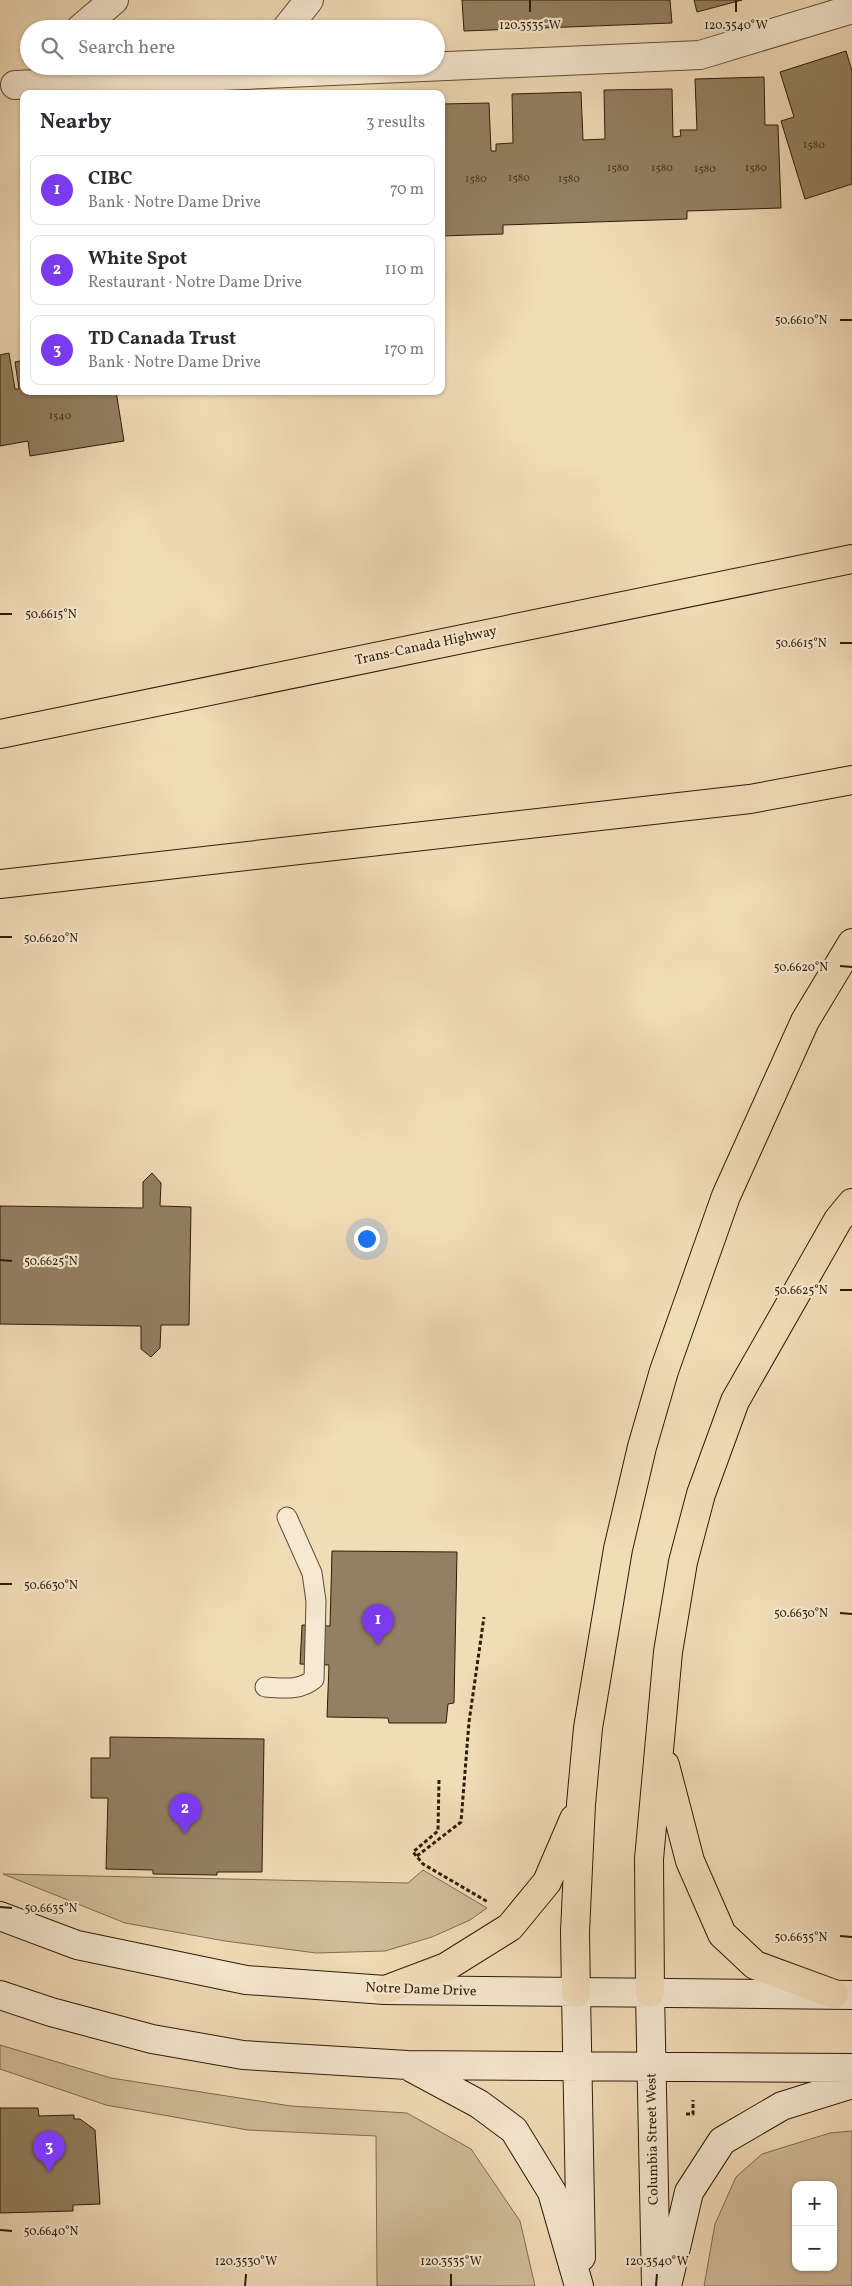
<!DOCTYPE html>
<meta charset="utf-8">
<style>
:root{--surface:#fff;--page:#f2f2f3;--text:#2b2b33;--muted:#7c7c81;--line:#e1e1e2;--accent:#7c3aed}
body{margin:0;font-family:Vollkorn,serif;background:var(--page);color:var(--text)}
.controls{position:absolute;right:15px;bottom:15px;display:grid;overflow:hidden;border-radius:10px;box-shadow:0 1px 4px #0004}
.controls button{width:45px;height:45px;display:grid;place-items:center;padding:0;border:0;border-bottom:1px solid var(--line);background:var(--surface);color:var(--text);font:25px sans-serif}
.you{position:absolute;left:366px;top:1238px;width:18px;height:18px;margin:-12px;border:4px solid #fff;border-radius:50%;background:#1a73e8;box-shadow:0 0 0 8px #1a73e833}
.badge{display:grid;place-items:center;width:32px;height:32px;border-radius:50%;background:var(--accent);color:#fff;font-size:16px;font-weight:700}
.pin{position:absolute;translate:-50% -41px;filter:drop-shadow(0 1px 2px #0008)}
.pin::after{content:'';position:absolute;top:26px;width:18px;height:15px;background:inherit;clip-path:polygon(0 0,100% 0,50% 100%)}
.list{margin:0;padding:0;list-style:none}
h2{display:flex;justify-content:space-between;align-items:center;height:65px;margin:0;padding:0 20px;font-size:21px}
h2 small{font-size:16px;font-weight:400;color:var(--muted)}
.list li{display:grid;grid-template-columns:32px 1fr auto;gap:15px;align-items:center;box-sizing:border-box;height:70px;margin:0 10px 10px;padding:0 10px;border:1px solid var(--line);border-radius:10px}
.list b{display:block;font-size:19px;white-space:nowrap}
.list p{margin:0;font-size:16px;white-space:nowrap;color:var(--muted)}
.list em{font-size:16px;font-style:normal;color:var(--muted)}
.icon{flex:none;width:28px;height:28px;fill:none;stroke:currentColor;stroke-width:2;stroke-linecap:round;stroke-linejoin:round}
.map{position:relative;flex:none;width:852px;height:2286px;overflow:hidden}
.search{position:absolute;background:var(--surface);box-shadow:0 1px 4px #0004;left:20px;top:20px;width:425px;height:55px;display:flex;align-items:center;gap:12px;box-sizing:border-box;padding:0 18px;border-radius:28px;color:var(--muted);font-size:19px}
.panel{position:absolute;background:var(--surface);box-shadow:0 1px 4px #0004;left:20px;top:90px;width:425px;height:305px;border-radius:10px}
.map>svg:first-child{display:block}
.green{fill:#d0bc9a;stroke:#7e6c50;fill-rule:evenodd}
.building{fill:#938062;stroke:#2d1d05}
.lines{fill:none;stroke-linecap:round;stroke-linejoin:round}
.lane-casing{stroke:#5e4d32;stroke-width:21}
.street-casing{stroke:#5e4d32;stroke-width:30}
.secondary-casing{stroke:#2d1d05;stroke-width:30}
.highway-casing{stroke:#2d1d05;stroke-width:30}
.path{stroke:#2d1d05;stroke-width:3;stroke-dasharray:4 2.5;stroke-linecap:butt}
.lane{stroke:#f6e8d1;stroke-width:19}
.street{stroke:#f6e8d1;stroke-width:28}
.secondary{stroke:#f6e8d1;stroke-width:28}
.highway{stroke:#f1dcb8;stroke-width:28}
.ticks{fill:none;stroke:#2d1d05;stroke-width:2}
.labels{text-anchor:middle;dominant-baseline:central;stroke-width:4.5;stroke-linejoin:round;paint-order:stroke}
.number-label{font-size:11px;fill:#46361c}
.street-label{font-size:14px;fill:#2d1d05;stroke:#f6e8d1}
.ticks-label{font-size:12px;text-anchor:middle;fill:#2d1d05;stroke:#f6e8d1;stroke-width:4.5;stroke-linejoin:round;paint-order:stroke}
</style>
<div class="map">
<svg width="852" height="2286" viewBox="0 0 852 2286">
<rect width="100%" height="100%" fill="#f1dcb8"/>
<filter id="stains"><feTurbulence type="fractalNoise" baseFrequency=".004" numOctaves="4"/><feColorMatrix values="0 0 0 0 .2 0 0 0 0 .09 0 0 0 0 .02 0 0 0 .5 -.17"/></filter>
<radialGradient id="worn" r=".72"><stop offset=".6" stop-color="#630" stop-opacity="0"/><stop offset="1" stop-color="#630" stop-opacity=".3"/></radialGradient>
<path class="green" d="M423,1870L487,1908L470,1920L432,1937L385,1951L316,1953L225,1941L125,1923L3,1874L408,1883Z
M0,2045L111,2078L291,2106L407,2113L471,2149L520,2221L535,2286H377L376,2136L248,2130L106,2105L0,2069Z
M852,2131V2286H704L715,2224L736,2177L762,2154L830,2133ZM796,2185H833V2267H796Z"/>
<path class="building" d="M462,0H670L672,23L464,31Z
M694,0H742L697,12Z
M846,51L852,71V184L805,199L781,121L794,117L780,72Z
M764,77L765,125H778L781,208L687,211V219L503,225V234L441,236V104L489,103L491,151H496V144L513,143L512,94L581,92L583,140L605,139L604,90L672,89L673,137L681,136L680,130H697L695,79Z
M9,353L15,389H19L15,362L24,360V391H116L124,441L30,456L28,441L0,446V355Z
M152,1173L161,1183L160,1206L191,1207L189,1325H161L160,1348L151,1357L141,1349V1326L0,1324V1206L143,1208V1182Z
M332,1551L457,1552L454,1703L448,1704L446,1723H389L388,1718L327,1717L329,1665L300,1664L302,1625L330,1626Z
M110,1737L264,1739L262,1872H217V1875L153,1874V1870L106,1869L108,1798H91V1758H110Z
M0,2108H38L39,2116L74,2115V2119H80L95,2130L100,2204L73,2205V2211L0,2213Z"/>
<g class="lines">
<g class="lane-casing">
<path id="lane" d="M265,1687C283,1688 300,1691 314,1679L316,1601L312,1573L287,1517"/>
</g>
<g class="street-casing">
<path id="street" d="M80,29L114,0
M286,29L309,0
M15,85L700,55L852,9"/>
</g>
<g class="secondary-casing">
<path id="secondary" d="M0,1916L77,1945L246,1980L385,1990L852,1995
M576,1993L581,2257
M650,1993L656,2286
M0,1995L51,2012L152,2039L243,2055L407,2065L852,2068
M412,2068L479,2104L514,2130L552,2192L579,2286
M667,2286L689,2192L722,2141L782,2106L852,2084"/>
</g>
<g class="highway-casing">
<path id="highway" d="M0,734L852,559
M0,884L750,799L852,780
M665,1765L690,1861L722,1934L755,1965L834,1994
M385,1990L446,1967L510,1927L547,1882L574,1819
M576,1993L575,1932L581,1804L588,1728L618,1549L642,1447L664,1371L726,1196L805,1021L852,943
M650,1993L649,1859L668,1652L683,1562L701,1494L735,1401L838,1220L852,1203"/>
</g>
<path class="path" d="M439,1780L438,1831L413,1852L423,1864L488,1902
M417,1856L461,1822L469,1722L484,1617
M686,2114H693V2100"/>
<use href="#lane" class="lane"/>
<use href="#street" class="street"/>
<use href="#secondary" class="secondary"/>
<use href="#highway" class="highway"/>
</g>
<path class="ticks" d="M530,12V0M736,12V0M840,320H852M0,614H12M840,643H852M0,937H12M840,966L852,967M0,1260L12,1261M840,1290H852M0,1584H12M840,1613L852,1614M0,1907L12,1908M840,1936L852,1937M0,2230L12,2231M245,2286L246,2274M451,2286V2274M656,2286L657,2274"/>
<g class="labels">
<g class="number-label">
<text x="814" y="145">1580</text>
<text x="618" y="168">1580</text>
<text x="662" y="168">1580</text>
<text x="756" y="168">1580</text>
<text x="705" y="169">1580</text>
<text x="519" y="178">1580</text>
<text x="476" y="179">1580</text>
<text x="569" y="179">1580</text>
<text x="60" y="416">1540</text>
</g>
<g class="street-label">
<text transform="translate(426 646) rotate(-12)">Trans-Canada Highway</text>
<text transform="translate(421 1990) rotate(2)">Notre Dame Drive</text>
<text transform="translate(653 2139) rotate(-91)">Columbia Street West</text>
</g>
</g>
<g class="ticks-label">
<text x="530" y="29">120.3535°W</text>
<text x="736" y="29">120.3540°W</text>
<text x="801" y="324">50.6610°N</text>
<text x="51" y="618">50.6615°N</text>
<text x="801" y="647">50.6615°N</text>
<text x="51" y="942">50.6620°N</text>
<text x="801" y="971">50.6620°N</text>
<text x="51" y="1265">50.6625°N</text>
<text x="801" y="1294">50.6625°N</text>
<text x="51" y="1589">50.6630°N</text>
<text x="801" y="1617">50.6630°N</text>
<text x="51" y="1912">50.6635°N</text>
<text x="801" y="1941">50.6635°N</text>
<text x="51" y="2235">50.6640°N</text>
<text x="246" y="2265">120.3530°W</text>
<text x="451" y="2265">120.3535°W</text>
<text x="657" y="2265">120.3540°W</text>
</g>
<rect width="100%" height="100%" filter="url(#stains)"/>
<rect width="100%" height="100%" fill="url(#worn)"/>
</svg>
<div class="controls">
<button>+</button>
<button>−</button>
</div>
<div class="you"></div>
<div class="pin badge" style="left:378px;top:1645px">1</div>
<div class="pin badge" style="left:185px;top:1834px">2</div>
<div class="pin badge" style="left:49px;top:2172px">3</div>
<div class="search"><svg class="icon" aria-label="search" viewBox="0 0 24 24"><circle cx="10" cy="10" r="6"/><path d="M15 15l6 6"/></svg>Search here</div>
<section class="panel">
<h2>Nearby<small>3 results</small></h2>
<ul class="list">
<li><span class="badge">1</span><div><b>CIBC</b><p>Bank · Notre Dame Drive</p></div><em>70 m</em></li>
<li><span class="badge">2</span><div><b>White Spot</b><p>Restaurant · Notre Dame Drive</p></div><em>110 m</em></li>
<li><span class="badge">3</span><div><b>TD Canada Trust</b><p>Bank · Notre Dame Drive</p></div><em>170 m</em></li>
</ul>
</section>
</div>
